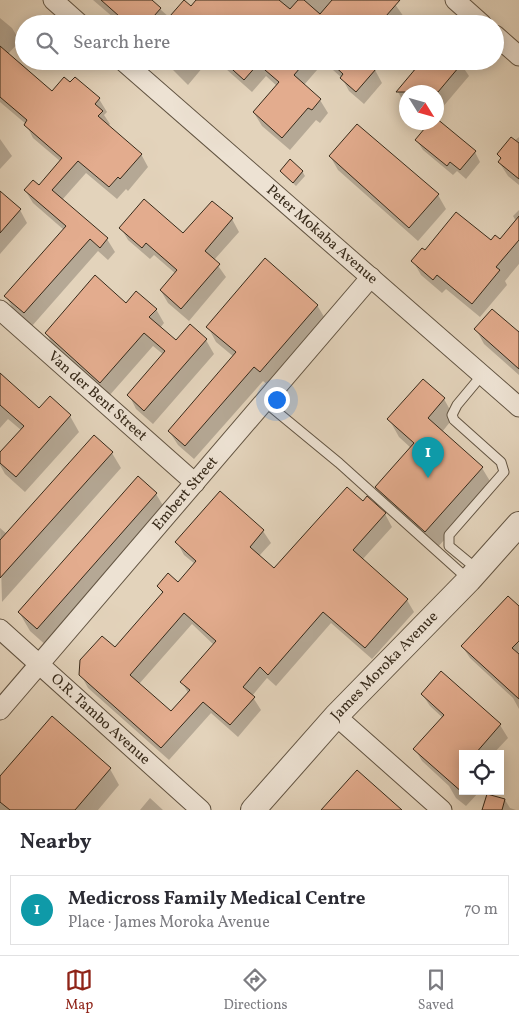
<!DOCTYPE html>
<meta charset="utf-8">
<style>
:root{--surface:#fff;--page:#f7f7f7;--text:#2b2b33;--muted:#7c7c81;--line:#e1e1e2;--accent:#8f2418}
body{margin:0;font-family:Vollkorn,serif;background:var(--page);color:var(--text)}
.controls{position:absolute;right:15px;bottom:15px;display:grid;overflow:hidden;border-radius:0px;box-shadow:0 2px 12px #0003}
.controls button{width:45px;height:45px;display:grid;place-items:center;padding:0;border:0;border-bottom:1px solid var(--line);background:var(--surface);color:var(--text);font:25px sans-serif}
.compass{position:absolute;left:399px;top:85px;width:45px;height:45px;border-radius:50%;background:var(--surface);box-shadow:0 2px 12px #0003;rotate:127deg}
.you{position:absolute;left:276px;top:399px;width:18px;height:18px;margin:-12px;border:4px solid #fff;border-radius:50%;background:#1a73e8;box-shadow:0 0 0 8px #1a73e833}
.badge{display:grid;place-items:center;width:32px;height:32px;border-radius:50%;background:var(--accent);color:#fff;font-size:16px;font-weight:700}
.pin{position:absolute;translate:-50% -41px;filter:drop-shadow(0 1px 2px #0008)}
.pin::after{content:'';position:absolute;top:26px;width:18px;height:15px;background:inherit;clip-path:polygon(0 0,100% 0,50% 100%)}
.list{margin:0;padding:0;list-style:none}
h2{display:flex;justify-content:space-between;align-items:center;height:65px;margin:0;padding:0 20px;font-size:21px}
h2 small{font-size:16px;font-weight:400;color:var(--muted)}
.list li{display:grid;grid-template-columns:32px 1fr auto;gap:15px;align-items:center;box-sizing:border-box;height:70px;margin:0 10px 10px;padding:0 10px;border:1px solid var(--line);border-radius:0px}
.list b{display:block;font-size:19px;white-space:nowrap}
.list p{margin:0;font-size:16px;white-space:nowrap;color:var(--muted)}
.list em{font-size:16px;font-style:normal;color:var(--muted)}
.icon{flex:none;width:28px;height:28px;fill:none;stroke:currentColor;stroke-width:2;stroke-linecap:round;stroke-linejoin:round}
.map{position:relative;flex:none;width:519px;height:810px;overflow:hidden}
.search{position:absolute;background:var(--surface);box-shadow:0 2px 12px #0003;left:15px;right:15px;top:15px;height:55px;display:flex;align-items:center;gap:12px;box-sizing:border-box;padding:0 18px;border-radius:28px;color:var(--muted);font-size:19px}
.sheet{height:145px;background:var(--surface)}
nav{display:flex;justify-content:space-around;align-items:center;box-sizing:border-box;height:70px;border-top:1px solid var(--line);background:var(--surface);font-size:14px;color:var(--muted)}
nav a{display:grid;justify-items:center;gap:2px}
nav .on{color:var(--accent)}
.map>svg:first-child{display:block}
.shadow{fill:#0003;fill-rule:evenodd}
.building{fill:#e3ac8e;stroke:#372a1a;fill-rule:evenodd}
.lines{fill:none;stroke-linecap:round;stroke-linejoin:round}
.service-casing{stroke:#625442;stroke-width:11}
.minor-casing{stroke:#625442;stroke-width:21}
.tertiary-casing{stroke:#625442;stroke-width:26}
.service{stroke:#ede2d3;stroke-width:9}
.minor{stroke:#ede2d3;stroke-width:19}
.tertiary{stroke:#ede2d3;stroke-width:24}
.labels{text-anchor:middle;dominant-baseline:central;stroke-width:4;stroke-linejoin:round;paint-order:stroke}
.street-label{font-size:15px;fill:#372a1a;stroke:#ede2d3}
</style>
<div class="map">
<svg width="519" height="810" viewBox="0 0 519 810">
<rect width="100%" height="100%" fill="#e3d3bb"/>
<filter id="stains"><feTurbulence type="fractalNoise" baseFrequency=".004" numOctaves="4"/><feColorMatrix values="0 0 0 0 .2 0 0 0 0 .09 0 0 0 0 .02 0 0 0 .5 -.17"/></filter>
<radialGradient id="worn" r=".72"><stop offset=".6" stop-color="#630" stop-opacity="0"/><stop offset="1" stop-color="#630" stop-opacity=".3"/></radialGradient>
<path class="shadow" d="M93,0H150L170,18L191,7L197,0H392L404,17L398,24H121Z
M0,18L12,28L20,41L8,54L53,93L70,84L75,79L99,99L107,112L104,115L110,124L108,126L141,154L148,167L128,191L126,189L117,199L86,173L62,200L107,239L115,252L108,260L98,251L32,326L13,309L6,296L64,230L33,203L25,190L39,187L60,161L33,138L26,124L0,102Z
M164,61H208L188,85Z
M217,61H365L375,70L382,83L364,104L349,91L342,78L324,62L304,85L320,100L328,113L320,123L316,120L290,150L262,126L254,113L277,86L266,76L252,92Z
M407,61H459L469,76L436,115V92H406V106L398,92L414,72Z
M426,122H436L475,152L480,162L466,179L457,171L453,175L423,150L417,141L430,125Z
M519,137V185L508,176L499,162L501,159L498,154Z
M0,139L12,156L0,169Z
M330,156L438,195L446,209L418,241L338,170Z
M281,171H302L305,176L296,186Z
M0,193L20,210L27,223L0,254Z
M519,210V264L505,281L507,285L480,317L446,289L442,293L421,275L413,261L425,252L500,241L516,221L513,216Z
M232,219L239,232L214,260L226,277L189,321L168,303L161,291L176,274L154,255L150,259L128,240L121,228L184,235Z
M126,304L156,309L164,323L160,328L176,342L190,326L206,340L214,354L153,424L136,409L129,395L164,355L153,346L109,396L54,347L46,333Z
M317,305L326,320L269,386L263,381L194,459L178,445L169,431L234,357L216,342L208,327Z
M476,329L517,332L519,330V375L484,344Z
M0,375L39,410L70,416L79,432L25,492L5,474L0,465V454L21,430L8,419L0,428Z
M423,381L444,399L454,417L442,432L482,468L493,486L436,549L387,505L377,487L411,448L399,437L389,419Z
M112,453L121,468L2,602L0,528L7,534Z
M156,494L167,512L48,647L30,631L19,612Z
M363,503L385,514L392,527L362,560L407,600L414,612L372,659L331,623L276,686L267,678L252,696L261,710L238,737L211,713L169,760L88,688L81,675L115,649L163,594L158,586L178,584L195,564L184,555L177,542L263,531L271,543L259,556L274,570ZM192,624L214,645L182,682L188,693L171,713L139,684Z
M519,608V709L513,698L470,658L462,646Z
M441,672L500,725L508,738L493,754H463V791H480L466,806L456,798L449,786L422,761L415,749L443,718L430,706L422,694Z
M110,769L119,785L98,810H0V778Z
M150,798L163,810H140Z
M505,800L510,808L516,810H484Z"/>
<path class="building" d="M101,0H152L161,8L147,24H128Z
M184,0L191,6L196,0H279L290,9L298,0H304L320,14L332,0H400L379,24H163Z
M0,46L52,91L64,77L70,82L75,77L100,98L95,104L103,111L98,116L142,154L120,179L118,177L109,187L78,161L52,190L108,238L100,248L90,239L24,313L4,296L66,226L24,190L33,180L39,185L62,158L24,125L27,120L0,97Z
M223,61H306L294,75L321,99L312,110L308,108L282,138L253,112L279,82L258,64L244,80Z
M329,61H367L376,69L356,92L340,78L343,74Z
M422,61H464L438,92H396Z
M436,118L476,151L460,170L450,162L447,166L415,140L430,122H436Z
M357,124L439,194L409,228L329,156Z
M511,137L519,143V179L498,162L501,158L497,154Z
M290,159L303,171L293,183L280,171Z
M0,191L21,209L0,233Z
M144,199L183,233L212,201L233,218L205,251L220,264L181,309L160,290L177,270L146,243L142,248L119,228Z
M456,212L491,240L495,235L500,239L519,216V240L496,267L500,270L472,304L437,275L433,280L411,261L422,248L425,250Z
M265,258L318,305L260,372L254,367L185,446L168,431L236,352L206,327Z
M95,275L126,303L136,291L157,309L149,317L176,340L190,324L207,339L144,411L127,395L165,351L144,333L100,383L45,333Z
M492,309L519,332V369L474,329Z
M0,373L39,408L50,396L71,415L16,477L0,463V452L24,426L0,405Z
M423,379L445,398L428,418L483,467L425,532L375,487L414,443L387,419Z
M94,435L113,452L0,578V540Z
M138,476L157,493L37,629L18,612Z
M347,487L363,501L367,496L386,513L353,550L408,599L365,648L323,612L268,675L260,667L243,687L255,697L230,725L203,702L161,748L79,675L80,660L102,636L115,647L163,592L157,586L168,573L178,582L196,561L175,542L220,491L264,530L250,547L274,568ZM184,613L216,641L180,682L190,690L171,711L130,675Z
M508,596L519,606V641L512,648L519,654V699L461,646Z
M441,671L501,724L475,754H463V793L413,749L444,715L421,694Z
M52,716L111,768L75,810H10L0,802V776Z
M357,770L402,810H321Z
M487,794L505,799L502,810H482Z"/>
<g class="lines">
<g class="service-casing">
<path id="service" d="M265,402L339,463L469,580
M478,570L449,546V535L504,472L501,462L454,420L452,415L457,405L482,375"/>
</g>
<g class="minor-casing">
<g id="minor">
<path d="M53,0L80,24"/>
<path d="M455,0L482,24"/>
<path d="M495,35L519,56"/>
<path id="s1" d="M123,61L519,407"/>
<path id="s2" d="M0,310L195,483"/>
<path id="s3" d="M0,629L201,810"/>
<path id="s4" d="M0,710L371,277"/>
<path d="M336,716L442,810"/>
</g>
</g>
<g class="tertiary-casing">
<g id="tertiary">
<path id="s5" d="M253,810L336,716L469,580L519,524"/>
</g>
</g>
<use href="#service" class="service"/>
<use href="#minor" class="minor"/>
<use href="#tertiary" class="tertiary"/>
</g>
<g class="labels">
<g class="street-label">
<text stroke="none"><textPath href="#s1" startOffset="264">Peter Mokaba Avenue</textPath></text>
<text stroke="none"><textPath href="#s2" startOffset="130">Van der Bent Street</textPath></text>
<text stroke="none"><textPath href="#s4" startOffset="285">Embert Street</textPath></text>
<text stroke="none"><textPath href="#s5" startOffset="195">James Moroka Avenue</textPath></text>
<text stroke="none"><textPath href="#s3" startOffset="135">O.R. Tambo Avenue</textPath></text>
</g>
</g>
<rect width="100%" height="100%" filter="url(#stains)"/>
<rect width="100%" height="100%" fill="url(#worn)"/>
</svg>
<div class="controls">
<button><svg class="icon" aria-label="locate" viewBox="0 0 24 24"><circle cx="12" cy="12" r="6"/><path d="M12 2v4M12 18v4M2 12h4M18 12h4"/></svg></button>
</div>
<svg class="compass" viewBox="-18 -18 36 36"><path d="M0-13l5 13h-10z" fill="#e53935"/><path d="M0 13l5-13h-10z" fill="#7c7c81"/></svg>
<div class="you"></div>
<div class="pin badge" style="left:428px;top:478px;background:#0f9aa8">1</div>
<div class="search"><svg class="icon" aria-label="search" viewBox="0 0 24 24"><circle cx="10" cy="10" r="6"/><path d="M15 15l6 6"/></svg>Search here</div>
</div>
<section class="sheet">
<h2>Nearby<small></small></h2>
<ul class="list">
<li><span class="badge" style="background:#0f9aa8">1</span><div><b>Medicross Family Medical Centre</b><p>Place · James Moroka Avenue</p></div><em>70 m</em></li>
</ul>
</section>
<nav>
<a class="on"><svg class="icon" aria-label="map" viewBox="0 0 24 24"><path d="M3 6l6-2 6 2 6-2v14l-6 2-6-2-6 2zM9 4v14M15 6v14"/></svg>Map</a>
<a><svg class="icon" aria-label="directions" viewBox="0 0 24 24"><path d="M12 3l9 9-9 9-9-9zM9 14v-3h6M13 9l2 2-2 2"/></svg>Directions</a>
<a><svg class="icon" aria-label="saved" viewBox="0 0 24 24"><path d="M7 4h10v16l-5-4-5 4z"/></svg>Saved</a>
</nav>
